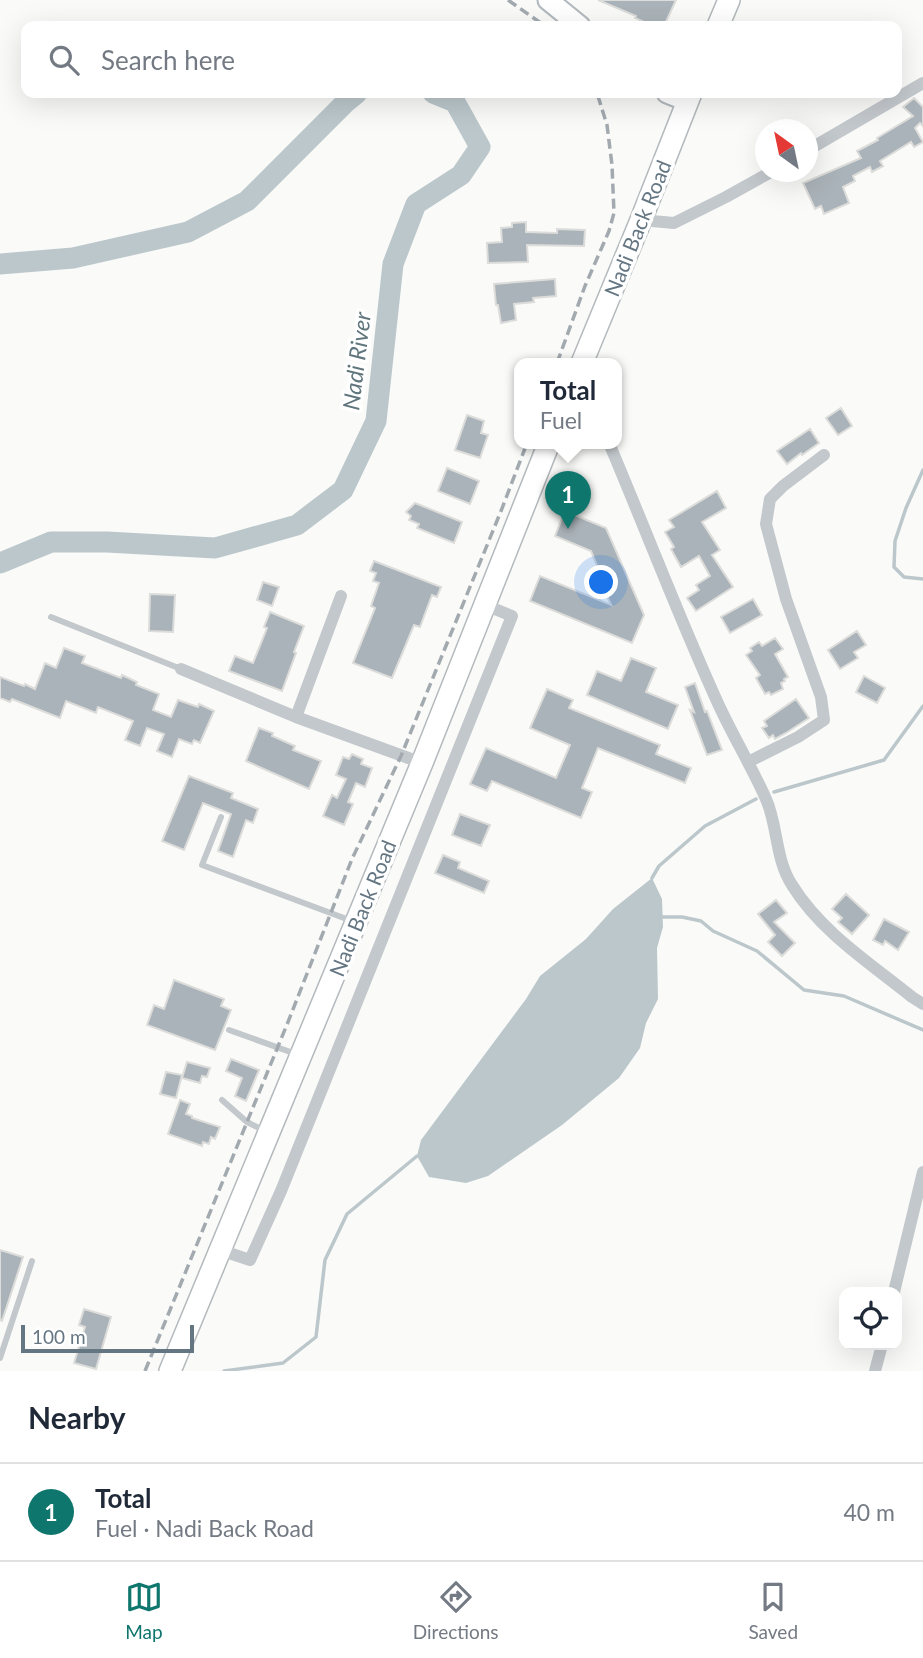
<!DOCTYPE html>
<meta charset="utf-8">
<style>
:root{--surface:#fff;--page:#f2f2f3;--text:#1f2937;--muted:#747a83;--line:#e0e1e3;--accent:#0f766e}
body{margin:0;font-family:Lato,sans-serif;background:var(--page);color:var(--text)}
.controls{position:absolute;right:21px;bottom:21px;display:grid;overflow:hidden;border-radius:14px;box-shadow:0 7px 28px #0002}
.controls button{width:63px;height:63px;display:grid;place-items:center;padding:0;border:0;border-bottom:2px solid var(--line);background:var(--surface);color:var(--text);font:35px sans-serif}
.compass{position:absolute;left:755px;top:119px;width:63px;height:63px;border-radius:50%;background:var(--surface);box-shadow:0 7px 28px #0002;rotate:327deg}
.scale{position:absolute;left:21px;bottom:18px;width:173px;box-sizing:border-box;padding-left:7px;border:4px solid #657683;border-top:0;font-size:19px;line-height:24px;white-space:nowrap;color:#657683;-webkit-text-stroke:5px #fff;paint-order:stroke}
.you{position:absolute;left:602px;top:583px;width:24px;height:24px;margin:-18px;border:5px solid #fff;border-radius:50%;background:#1a73e8;box-shadow:0 0 0 10px #1a73e833}
.badge{display:grid;place-items:center;width:46px;height:46px;border-radius:50%;background:var(--accent);color:#fff;font-size:23px;font-weight:700}
.pin{position:absolute;translate:-50% -58px;filter:drop-shadow(0 2px 4px #0008)}
.pin::after{content:'';position:absolute;top:37px;width:24px;height:21px;background:inherit;clip-path:polygon(0 0,100% 0,50% 100%)}
.popup{position:absolute;left:514px;top:358px;width:108px;height:91px;box-sizing:border-box;display:grid;place-content:center;border-radius:14px;background:var(--surface);filter:drop-shadow(0 2px 5px #0005);font-size:23px;white-space:nowrap;color:var(--muted)}
.popup b{font-size:26px;color:var(--text)}
.popup::after{content:'';position:absolute;left:50%;top:100%;margin-left:-14px;border:14px solid transparent;border-top-color:var(--surface)}
.list{margin:0;padding:0;list-style:none}
h2{display:flex;justify-content:space-between;align-items:center;height:91px;margin:0;padding:0 28px;font-size:30px}
h2 small{font-size:23px;font-weight:400;color:var(--muted)}
.list li{display:grid;grid-template-columns:46px 1fr auto;gap:21px;align-items:center;box-sizing:border-box;height:98px;padding:0 28px;border-top:2px solid var(--line)}
.list b{display:block;font-size:26px;white-space:nowrap}
.list p{margin:0;font-size:23px;white-space:nowrap;color:var(--muted)}
.list em{font-size:23px;font-style:normal;color:var(--muted)}
.icon{flex:none;width:38px;height:38px;fill:none;stroke:currentColor;stroke-width:2;stroke-linecap:round;stroke-linejoin:round}
.map{position:relative;flex:none;width:923px;height:1371px;overflow:hidden}
.search{position:absolute;background:var(--surface);box-shadow:0 7px 28px #0002;left:21px;right:21px;top:21px;height:77px;display:flex;align-items:center;gap:18px;box-sizing:border-box;padding:0 24px;border-radius:14px;color:var(--muted);font-size:26px}
.sheet{height:189px;background:var(--surface)}
nav{display:flex;justify-content:space-around;align-items:center;box-sizing:border-box;height:98px;border-top:2px solid var(--line);background:var(--surface);font-size:19px;color:var(--muted)}
nav a{display:grid;justify-items:center;gap:4px}
nav .on{color:var(--accent)}
.map>svg:first-child{display:block}
.water{fill:#bbc7cb}
.lines{fill:none;stroke-linecap:round;stroke-linejoin:round}
.stream{stroke:#bbc7cb;stroke-width:3.5}
.river{stroke:#bbc7cb;stroke-width:21}
.building{fill:#aab3b9;stroke:#dcdcda;stroke-width:2}
.secondary-casing{stroke:#b3babf;stroke-width:23}
.trunk-casing{stroke:#b4b9bd;stroke-width:24}
.service{stroke:#c3c8cc;stroke-width:6}
.minor{stroke:#c3c8cc;stroke-width:12}
.secondary{stroke:#fff;stroke-width:19}
.trunk{stroke:#fff;stroke-width:21}
.rail{stroke:#a2aab0;stroke-width:3.5;stroke-dasharray:10 5;stroke-linecap:butt}
.labels{text-anchor:middle;dominant-baseline:central;stroke-width:7;stroke-linejoin:round;paint-order:stroke}
.street-label{font-size:21px;fill:#657683;stroke:#fff}
.water-label{font-size:23px;font-style:italic;fill:#60757c;stroke:#fff}
</style>
<div class="map">
<svg width="923" height="1371" viewBox="0 0 923 1371">
<rect width="100%" height="100%" fill="#fafaf8"/>
<path class="water" d="M652,878L662,899L663,927L657,948L658,999L646,1023L640,1048L619,1078L562,1125L488,1176L466,1183L429,1177L417,1156L421,1140L526,999L540,976L586,939L613,909Z"/>
<g class="lines">
<path class="stream" d="M923,470L906,508L895,541L894,567L904,577L923,579
M774,792L884,760L923,706
M652,878L659,866L705,826L756,799
M662,917H682L701,921L713,931L757,951L804,990L844,996L923,1030
M224,1371L283,1363L316,1337L325,1260L347,1214L417,1156"/>
<path class="river" d="M0,264L73,258L188,232L247,201L346,102L357,93
M0,563L51,542H107L215,548L297,525L343,490L376,421L393,264L416,204L461,175L480,147L455,102L433,93"/>
</g>
<path class="building" d="M598,0H676L664,26H653L635,18L636,16Z
M914,98L923,107V126L920,123L915,128L923,142L914,147L911,142L880,161L883,166L872,172L870,167L853,176L855,181L843,187L849,203L824,214L821,206L815,209L803,183L861,158L857,151L878,140L877,138L913,116L903,107Z
M526,222V232L557,233V229L585,230L584,246L527,245L528,262L488,263L487,243L502,242L501,228L512,227V223Z
M555,279L556,296L533,298L534,302L514,304L516,320L501,323L498,305H496L494,284Z
M841,408L852,426L838,435L826,418Z
M467,415L484,421L481,433L488,435L480,458L455,450Z
M810,429L819,443L802,455L801,453L787,464L777,451Z
M447,468L479,481L470,504L438,491Z
M717,491L726,508L702,522L720,550L712,555L733,587L696,611L687,598L699,590L696,585L710,576L699,556L681,567L671,549L674,547L665,532L674,527L669,520Z
M415,503L462,522L454,543L417,528L419,524L409,520L411,516L406,512Z
M565,511L606,528L644,615L632,643L530,601L540,576L611,605L598,576L600,573L591,551L555,536Z
M374,561L441,587L437,597L432,595L420,627L414,625L392,678L353,663L375,608L371,606L379,583L373,581L376,573L370,571Z
M263,582L279,587L272,606L257,600Z
M150,594L175,595L173,632L149,631Z
M753,599L762,615L730,633L721,617Z
M270,612L304,626L294,652L296,653L282,691L229,671L235,656L253,663L267,628L264,627Z
M857,631L866,645L854,652L858,658L840,669L828,650Z
M775,638L783,649L775,654L788,677L784,679L785,681L781,683L783,689L771,695L769,692L765,694L756,678L760,675L746,655L752,651L750,648L759,642L762,646Z
M64,648L85,656L82,663L121,678L122,675L137,682L136,685L159,694L153,710L171,717L178,700L198,707L199,704L214,711L200,743L194,740L192,744L179,739L172,757L157,751L164,734L147,728L140,746L125,740L133,721L98,707L96,713L66,701L60,718L12,699L10,702L0,698V677L24,686L25,684L35,689L45,663L56,668Z
M631,658L656,668L646,692L678,705L668,729L587,695L597,671L621,681Z
M864,676L885,688L877,703L856,692Z
M695,683L705,712L707,711L722,750L707,755L690,710L694,712L685,687Z
M547,689L573,700L569,708L660,745L656,754L691,768L685,783L598,748L582,788L592,792L581,818L492,781L487,791L470,784L486,748L556,778L570,745L530,728Z
M796,699L809,718L786,733L775,739L773,735L769,738L762,728L767,726L764,721Z
M259,728L273,733L272,736L295,746L293,750L321,761L309,789L246,761Z
M352,754L363,759L361,764L372,768L365,787L356,783L348,802L353,804L344,825L323,816L332,795L337,798L346,779L336,775L343,757L349,759Z
M189,776L233,793L231,798L258,809L253,823L246,820L233,857L218,851L231,814L203,803L184,850L162,841Z
M460,814L490,825L481,846L452,835Z
M443,855L460,862L458,868L489,881L484,893L435,873Z
M846,894L869,915L852,934L838,922L842,918L832,909Z
M776,900L787,913L774,922L795,943L782,956L768,942L775,935L758,914Z
M884,919L909,932L898,950L885,941L883,945L873,940Z
M174,980L224,999L221,1006L231,1010L215,1050L147,1025L154,1005L164,1009Z
M231,1059L259,1070L246,1101L235,1096L242,1078L226,1071Z
M187,1062L210,1068L207,1077L202,1076L200,1083L182,1078Z
M166,1072L182,1075L176,1098L160,1094Z
M180,1100L190,1104L186,1114L192,1116V1118L220,1127L215,1139L211,1137L209,1144L203,1142L202,1146L168,1134Z
M0,1250L23,1257L2,1321L0,1320Z
M84,1309L111,1317L96,1369L74,1363L85,1327L79,1325Z"/>
<g class="lines">
<g class="secondary-casing">
<path id="secondary" d="M548,0L580,26
M667,93L687,101"/>
</g>
<g class="trunk-casing">
<path id="trunk" d="M718,26L729,0
M582,363L641,220L691,93
M170,1371L422,763L549,443"/>
</g>
<path class="service" d="M51,617L181,669
M221,817L202,865L352,921
M229,1030L296,1054
M222,1100L247,1122L267,1132
M0,1358L32,1261"/>
<path class="minor" d="M808,150L923,83
M641,220L674,223L726,197L771,172
M609,443C645,528 678,615 716,699C731,733 751,765 766,799C778,826 775,859 792,885C821,932 870,963 912,997L923,1004
M181,669L296,717L422,763
M296,717L341,596
M748,762L798,737L824,720L821,697L786,599L766,524L770,499L783,486L824,455
M220,1250L250,1260L281,1191L512,616L485,605
M894,1292L923,1172
M875,1371L882,1345"/>
<use href="#secondary" class="secondary"/>
<use href="#trunk" class="trunk"/>
<path class="rail" d="M508,0L545,26
M557,363L585,286L609,231L614,213L612,165L607,125L597,93
M145,1371L288,1022L352,859L401,756L501,511L527,443"/>
</g>
<g class="labels">
<g class="street-label">
<text transform="translate(637 228) rotate(-68)">Nadi Back Road</text>
<text transform="translate(362 908) rotate(-68)">Nadi Back Road</text>
</g>
<g class="water-label">
<text transform="translate(356 361) rotate(-83)">Nadi River</text>
</g>
</g>
</svg>
<div class="controls">
<button><svg class="icon" aria-label="locate" viewBox="0 0 24 24"><circle cx="12" cy="12" r="6"/><path d="M12 2v4M12 18v4M2 12h4M18 12h4"/></svg></button>
</div>
<svg class="compass" viewBox="-18 -18 36 36"><path d="M0-13l5 13h-10z" fill="#e53935"/><path d="M0 13l5-13h-10z" fill="#747a83"/></svg>
<div class="scale">100 m</div>
<div class="you"></div>
<div class="pin badge" style="left:568px;top:529px">1</div>
<div class="popup"><b>Total</b>Fuel</div>
<div class="search"><svg class="icon" aria-label="search" viewBox="0 0 24 24"><circle cx="10" cy="10" r="6"/><path d="M15 15l6 6"/></svg>Search here</div>
</div>
<section class="sheet">
<h2>Nearby<small></small></h2>
<ul class="list">
<li><span class="badge">1</span><div><b>Total</b><p>Fuel · Nadi Back Road</p></div><em>40 m</em></li>
</ul>
</section>
<nav>
<a class="on"><svg class="icon" aria-label="map" viewBox="0 0 24 24"><path d="M3 6l6-2 6 2 6-2v14l-6 2-6-2-6 2zM9 4v14M15 6v14"/></svg>Map</a>
<a><svg class="icon" aria-label="directions" viewBox="0 0 24 24"><path d="M12 3l9 9-9 9-9-9zM9 14v-3h6M13 9l2 2-2 2"/></svg>Directions</a>
<a><svg class="icon" aria-label="saved" viewBox="0 0 24 24"><path d="M7 4h10v16l-5-4-5 4z"/></svg>Saved</a>
</nav>
